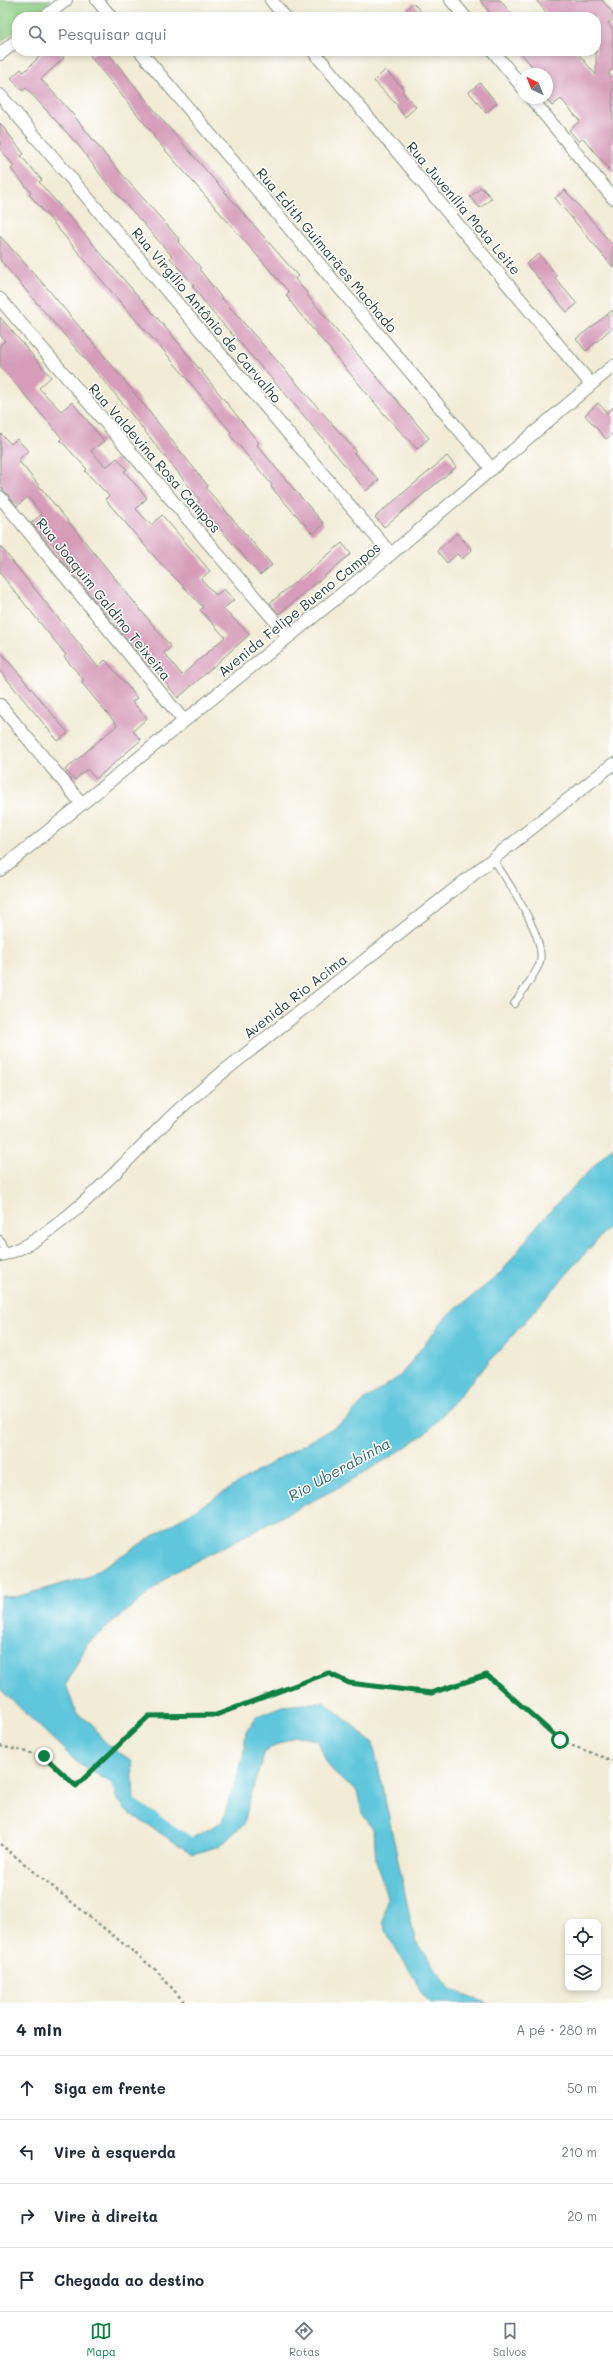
<!DOCTYPE html>
<html lang="pt">
<meta charset="utf-8">
<style>
:root{--surface:#fff;--page:#f2f2f3;--text:#1f2937;--muted:#747a83;--line:#e0e1e3;--accent:#0b8043}
body{margin:0;font-family:Mali,sans-serif;background:var(--page);color:var(--text)}
.controls{position:absolute;right:12px;bottom:12px;display:grid;overflow:hidden;border-radius:8px;box-shadow:0 2px 6px #0003}
.controls button{width:36px;height:36px;display:grid;place-items:center;padding:0;border:0;border-bottom:1px solid var(--line);background:var(--surface);color:var(--text);font:20px sans-serif}
.compass{position:absolute;left:517px;top:68px;width:36px;height:36px;border-radius:50%;background:var(--surface);box-shadow:0 2px 6px #0003;rotate:317deg}
.stop{position:absolute;width:12px;height:12px;margin:-9px;border:3px solid #0b8043;border-radius:50%;background:#fff}
.stop.end{background:#0b8043;border-color:#fff;box-shadow:0 1px 4px #0008}
.list{margin:0;padding:0;list-style:none}
h2{display:flex;justify-content:space-between;align-items:center;height:52px;margin:0;padding:0 16px;font-size:17px}
h2 small{font-size:13px;font-weight:400;color:var(--muted)}
.list li{display:grid;grid-template-columns:26px 1fr auto;gap:12px;align-items:center;box-sizing:border-box;height:64px;padding:0 16px;border-top:1px solid var(--line)}
.list b{display:block;font-size:15px;white-space:nowrap}
.list em{font-size:13px;font-style:normal;color:var(--muted)}
.icon{flex:none;width:22px;height:22px;fill:none;stroke:currentColor;stroke-width:2;stroke-linecap:round;stroke-linejoin:round}
.map{position:relative;flex:none;width:613px;height:2003px;overflow:hidden}
.search{position:absolute;background:var(--surface);box-shadow:0 2px 6px #0003;left:12px;right:12px;top:12px;height:44px;display:flex;align-items:center;gap:10px;box-sizing:border-box;padding:0 14px;border-radius:16px;color:var(--muted);font-size:15px}
.sheet{height:308px;background:var(--surface)}
nav{display:flex;justify-content:space-around;align-items:center;box-sizing:border-box;height:56px;border-top:1px solid var(--line);background:var(--surface);font-size:11px;color:var(--muted)}
nav a{display:grid;justify-items:center;gap:2px}
nav .on{color:var(--accent)}
.map>svg:first-child{display:block}
.green{fill:#8dcc83;stroke:#56845c}
.water{fill:#5ec6db;stroke:#3e8288}
.lines{fill:none;stroke-linecap:round;stroke-linejoin:round}
.stream{stroke:#5ec6db;stroke-width:4.5}
.building{fill:#d69cb9}
.lane-casing{stroke:#889485;stroke-width:8}
.street-casing{stroke:#889485;stroke-width:14}
.path{stroke:#889485;stroke-width:2.5;stroke-dasharray:3 3;stroke-linecap:butt}
.lane{stroke:#fff;stroke-width:6}
.street{stroke:#fff;stroke-width:12}
.route{stroke:#0b8043;stroke-width:5}
.labels{text-anchor:middle;dominant-baseline:central;stroke-width:3;stroke-linejoin:round;paint-order:stroke}
.street-label{font-size:14px;fill:#1f3d34;stroke:#fff}
.water-label{font-size:15px;font-style:italic;fill:#326666;stroke:#fff}
</style>
<div class="map">
<svg width="613" height="2003" viewBox="0 0 613 2003">
<rect width="100%" height="100%" fill="#fff"/>
<filter id="ink" filterUnits="userSpaceOnUse"><feTurbulence type="fractalNoise" baseFrequency=".025" numOctaves="2"/><feDisplacementMap in="SourceGraphic" scale="8" xChannelSelector="R" yChannelSelector="G"/><feConvolveMatrix kernelMatrix="1 2 1 2 8 2 1 2 1" color-interpolation-filters="sRGB"/></filter>
<filter id="wash" filterUnits="userSpaceOnUse"><feTurbulence type="fractalNoise" baseFrequency=".012" numOctaves="4" result="noise"/><feDisplacementMap in="SourceGraphic" scale="16" xChannelSelector="R" yChannelSelector="G"/><feGaussianBlur stdDeviation="0.9" result="paint"/><feColorMatrix in="noise" values="0 0 0 0 0 0 0 0 0 0 0 0 0 0 0 0 0 1.4 0 .05"/><feComposite in="paint" operator="in"/></filter>
<g filter="url(#wash)">
<rect width="100%" height="100%" fill="#f2ebd6"/>
<path class="green" d="M0,0H51L31,17H17V29L0,43Z"/>
<path class="water" d="M613,1146V1222L426,1433L392,1456L343,1485L173,1573L88,1643L66,1684L76,1713L91,1723L105,1743L132,1761L134,1802L190,1839L222,1822L243,1759L246,1732L257,1716L282,1706L325,1702L373,1743L415,1940L450,1989L487,2003H430L420,1991L414,1977L389,1938L383,1922L387,1897L376,1861L374,1831L362,1813L357,1791C333,1774 327,1768 318,1740L295,1736L265,1751L250,1798L244,1824L219,1846L193,1854L129,1813L116,1798L113,1784L79,1764L0,1689V1596L16,1597L87,1577L266,1466L345,1421L366,1399L400,1376L445,1318L500,1274L540,1222Z"/>
<g class="lines">
<path class="stream" d="M131,1798L134,1802L195,1842"/>
</g>
<g id="blocks">
<path class="building" d="M480,0H500L514,17H493Z
M536,0H602L613,13V19L608,23L613,30V69L608,73L613,79V174L583,138L579,142L569,130L580,121L561,99L552,106L547,100V74H539L519,51H576L596,75V17H550Z
M413,3L426,17H398Z
M45,51H58L64,58L41,79L70,111L112,163L180,240L178,242L201,268L199,269L221,297L356,451L354,453L379,480L366,491L290,399L213,313L192,286L194,285L170,258L172,256L103,178L79,146L26,88L23,91L11,78L21,69L24,72Z
M96,51H106L113,59L164,122L298,276L295,279L307,293L306,294L429,438L417,449L384,414L296,309L286,295L289,292L153,136L154,135L90,56Z
M385,70L404,89L402,91L416,107L405,117L397,107L398,106L374,81Z
M480,83L497,103L486,113L469,92Z
M0,123L24,154L21,156L42,180L39,182L172,335L259,443L257,445L281,474L324,524L313,534L271,487L272,485L229,434L231,432L164,351L126,309L29,194L31,192L11,169L14,166L0,149Z
M481,187L492,198L480,208L470,197Z
M565,190L613,245V267L555,198Z
M0,236L47,288L124,380L208,486L206,488L272,565L260,575L197,502L200,500L115,394L0,260Z
M539,254L557,276L555,278L577,304L567,312L526,264Z
M613,310V327L586,351L576,339Z
M0,317L51,377L39,388L61,411L72,402L104,441L91,451L106,467L117,458L127,469L124,471L147,498L136,509L151,525L162,515L210,571L201,579L216,595L224,589L234,600L223,609L250,634L178,698L151,665L149,667L31,523L42,514L28,497L17,506L0,486V433L11,444L17,439L28,451L18,460L171,647L164,653L182,675L225,637L200,610L203,607L153,555L105,499L109,496L85,471L87,469L60,440L62,438L0,366V345L5,341L0,335Z
M598,403L607,413L613,407V433L606,439L585,415Z
M447,456L456,467L384,527L375,517Z
M457,533L472,550L462,559L457,554L447,563L437,551Z
M342,543L351,554L279,614L270,603Z
M0,546L98,667L105,660L115,671L137,698L132,702L147,718L133,731L141,740L96,779L87,769L75,780L65,770L117,725L81,682L84,680L64,657L66,655L0,573Z
M0,651L68,733L58,741L0,671Z"/>
</g>
</g>
<g filter="url(#ink)">
<use href="#blocks" fill-opacity="0" stroke="#889485" stroke-width="1"/>
<g class="lines">
<g class="lane-casing">
<path id="lane" d="M493,859C507,880 546,937 540,962C538,971 520,995 514,1004
M0,1239L6,1254"/>
</g>
<g class="street-casing">
<path id="street" d="M97,0L111,17
M271,0L285,17
M451,0L465,17
M45,17L66,0
M140,51L492,469
M313,51L591,384
M493,51L523,88
M0,54L17,40
M0,95L391,554
M531,98L613,198
M0,299L288,636
M0,497L184,721
M0,705L82,804
M0,870L391,554L613,366
M0,1255C52,1246 135,1151 174,1114C190,1099 207,1086 223,1072L613,764"/>
</g>
<path class="path" d="M0,1746L44,1756L76,1787L149,1716L216,1715L328,1673L349,1683L431,1693L487,1675L560,1741L613,1761
M0,1844L157,1971L185,2003"/>
<use href="#lane" class="lane"/>
<use href="#street" class="street"/>
</g>
</g>
<g class="lines" filter="url(#ink)">
<path class="route" d="M44,1756L76,1786L149,1716L216,1715L328,1673L349,1683L431,1693L487,1675L560,1740"/>
</g>
<g class="labels">
<g class="street-label">
<text transform="translate(464 208) rotate(50)">Rua Juvenília Mota Leite</text>
<text transform="translate(327 250) rotate(50)">Rua Edith Guimarães Machado</text>
<text transform="translate(207 315) rotate(50)">Rua Virgílio Antônio de Carvalho</text>
<text transform="translate(155 458) rotate(49)">Rua Valdevina Rosa Campos</text>
<text transform="translate(104 599) rotate(51)">Rua Joaquim Galdino Teixeira</text>
<text transform="translate(299 609) rotate(-39)">Avenida Felipe Bueno Campos</text>
<text transform="translate(295 996) rotate(-38)">Avenida Rio Acima</text>
</g>
<g class="water-label">
<text transform="translate(339 1469) rotate(-29)">Rio Uberabinha</text>
</g>
</g>
</svg>
<div class="controls">
<button><svg class="icon" aria-label="locate" viewBox="0 0 24 24"><circle cx="12" cy="12" r="6"/><path d="M12 2v4M12 18v4M2 12h4M18 12h4"/></svg></button>
<button><svg class="icon" aria-label="layers" viewBox="0 0 24 24"><path d="M12 4l9 5-9 5-9-5zM3 14l9 5 9-5"/></svg></button>
</div>
<svg class="compass" viewBox="-18 -18 36 36"><path d="M0-13l5 13h-10z" fill="#e53935"/><path d="M0 13l5-13h-10z" fill="#747a83"/></svg>
<div class="stop" style="left:560px;top:1740px"></div>
<div class="stop end" style="left:44px;top:1756px"></div>
<div class="search"><svg class="icon" aria-label="search" viewBox="0 0 24 24"><circle cx="10" cy="10" r="6"/><path d="M15 15l6 6"/></svg>Pesquisar aqui</div>
</div>
<section class="sheet">
<h2>4 min<small>A pé · 280 m</small></h2>
<ul class="list">
<li><svg class="icon" aria-label="ahead" viewBox="0 0 24 24"><path d="M12 20V5M6 11l6-6 6 6"/></svg><div><b>Siga em frente</b></div><em>50 m</em></li>
<li><svg class="icon" aria-label="left" viewBox="0 0 24 24"><path d="M17 20v-9H6M10 6l-5 5 5 5"/></svg><div><b>Vire à esquerda</b></div><em>210 m</em></li>
<li><svg class="icon" aria-label="right" viewBox="0 0 24 24"><path d="M7 20v-9h11M14 6l5 5-5 5"/></svg><div><b>Vire à direita</b></div><em>20 m</em></li>
<li><svg class="icon" aria-label="arrive" viewBox="0 0 24 24"><path d="M6 21V4h12l-3 4 3 4H6"/></svg><div><b>Chegada ao destino</b></div></li>
</ul>
</section>
<nav>
<a class="on"><svg class="icon" aria-label="map" viewBox="0 0 24 24"><path d="M3 6l6-2 6 2 6-2v14l-6 2-6-2-6 2zM9 4v14M15 6v14"/></svg>Mapa</a>
<a><svg class="icon" aria-label="directions" viewBox="0 0 24 24"><path d="M12 3l9 9-9 9-9-9zM9 14v-3h6M13 9l2 2-2 2"/></svg>Rotas</a>
<a><svg class="icon" aria-label="saved" viewBox="0 0 24 24"><path d="M7 4h10v16l-5-4-5 4z"/></svg>Salvos</a>
</nav>
